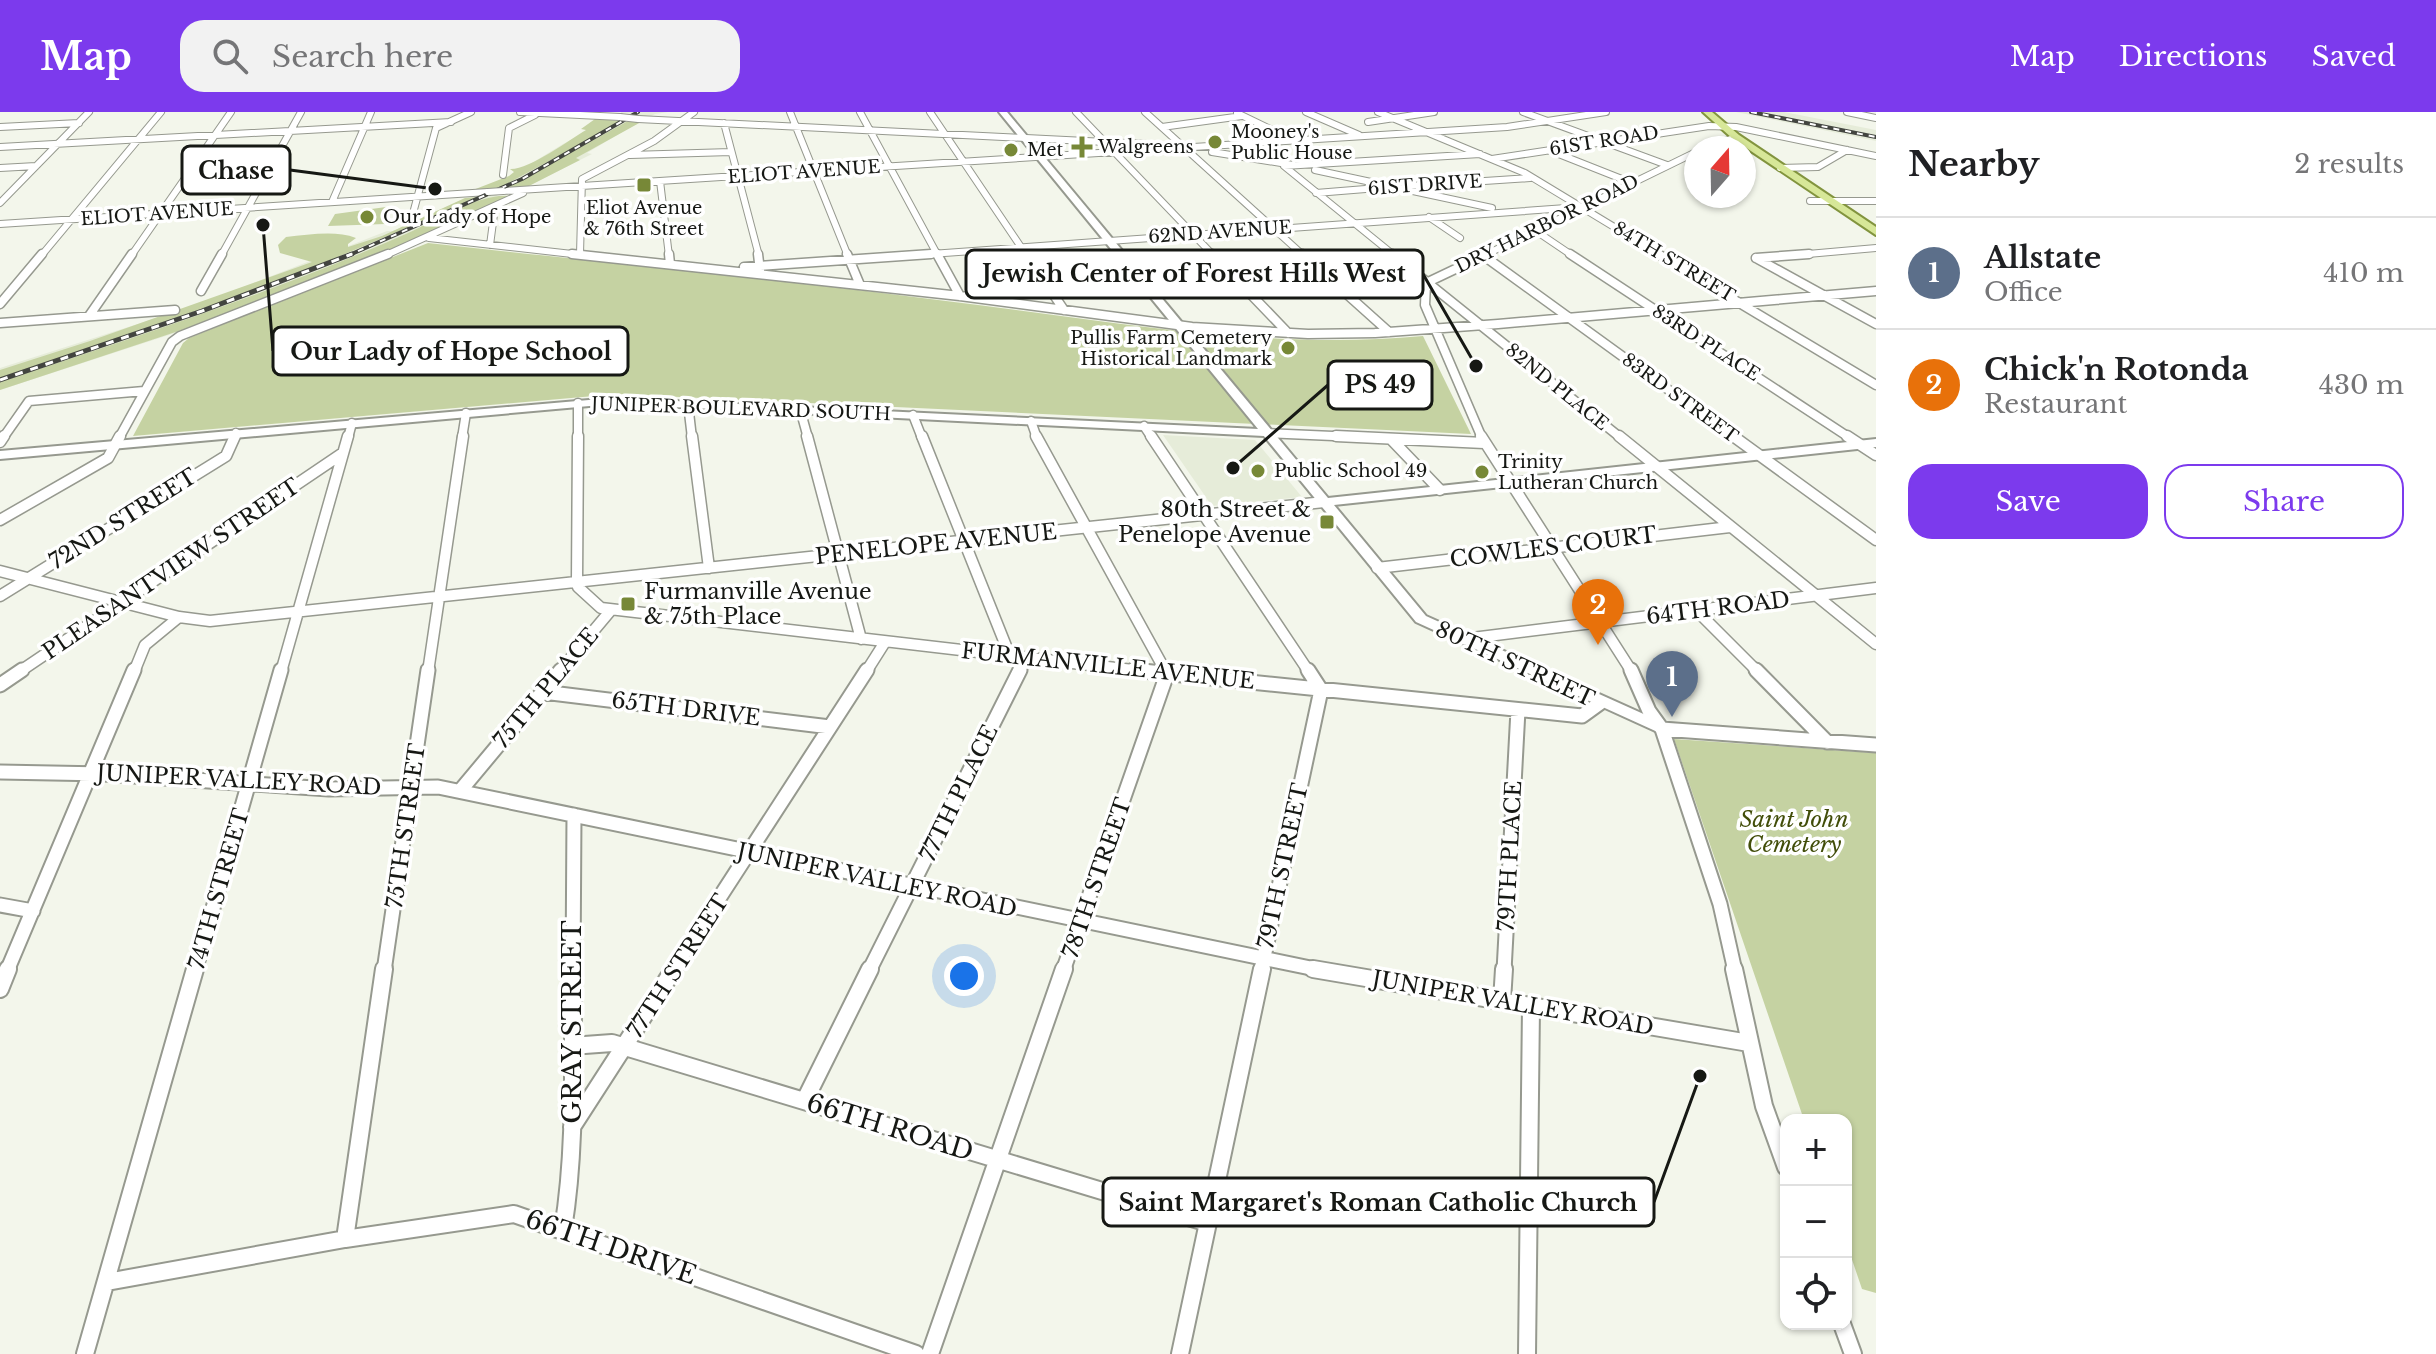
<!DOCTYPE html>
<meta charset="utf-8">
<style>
:root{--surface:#fff;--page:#f2f2f2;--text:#202124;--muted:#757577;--line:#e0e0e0;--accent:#7c3aed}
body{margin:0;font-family:"Libre Baskerville",serif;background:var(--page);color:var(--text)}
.controls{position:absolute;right:24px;bottom:24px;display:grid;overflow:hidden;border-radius:16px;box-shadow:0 2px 6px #0004}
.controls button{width:72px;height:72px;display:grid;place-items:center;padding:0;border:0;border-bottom:2px solid var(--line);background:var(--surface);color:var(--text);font:40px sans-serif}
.compass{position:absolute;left:1684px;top:24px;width:72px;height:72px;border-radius:50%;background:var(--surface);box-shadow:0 2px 6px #0004;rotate:20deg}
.you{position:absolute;left:964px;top:864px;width:28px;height:28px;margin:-20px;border:6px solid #fff;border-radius:50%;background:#1a73e8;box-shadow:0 0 0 12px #1a73e833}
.badge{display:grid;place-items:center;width:52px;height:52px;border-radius:50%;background:var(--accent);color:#fff;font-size:26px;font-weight:700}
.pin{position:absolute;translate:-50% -66px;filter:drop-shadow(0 2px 4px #0008)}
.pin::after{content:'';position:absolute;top:42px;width:28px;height:24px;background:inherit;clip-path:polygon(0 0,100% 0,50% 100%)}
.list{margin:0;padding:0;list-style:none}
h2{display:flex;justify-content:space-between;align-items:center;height:104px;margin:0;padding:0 32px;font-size:34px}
h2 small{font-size:26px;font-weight:400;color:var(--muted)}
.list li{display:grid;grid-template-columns:52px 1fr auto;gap:24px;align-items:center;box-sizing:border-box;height:112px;padding:0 32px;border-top:2px solid var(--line)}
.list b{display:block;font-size:30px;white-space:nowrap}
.list p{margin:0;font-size:26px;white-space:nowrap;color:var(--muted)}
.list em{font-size:26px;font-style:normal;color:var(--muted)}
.actions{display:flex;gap:16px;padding:24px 32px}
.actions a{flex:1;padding:18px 0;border:2px solid var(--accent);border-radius:24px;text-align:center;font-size:28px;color:var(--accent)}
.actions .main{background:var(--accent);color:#fff}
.icon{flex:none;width:44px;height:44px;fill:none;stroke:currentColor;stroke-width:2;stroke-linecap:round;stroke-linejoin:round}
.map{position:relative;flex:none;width:1876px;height:1242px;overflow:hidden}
header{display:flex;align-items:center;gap:48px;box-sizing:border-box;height:112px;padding:0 40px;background:var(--accent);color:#fff}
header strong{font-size:38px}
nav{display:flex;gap:44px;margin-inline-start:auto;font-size:28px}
.search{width:560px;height:72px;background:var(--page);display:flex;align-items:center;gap:20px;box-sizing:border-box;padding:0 28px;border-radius:24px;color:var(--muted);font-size:30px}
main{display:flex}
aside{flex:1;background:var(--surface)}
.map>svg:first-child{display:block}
.built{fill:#e6ecd9}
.green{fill:#c5d2a2}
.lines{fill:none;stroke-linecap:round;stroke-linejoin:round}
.minor-far4-casing{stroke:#96998f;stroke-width:8}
.minor-far3-casing{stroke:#96998f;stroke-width:11}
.minor-far2-casing{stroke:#96998f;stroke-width:13}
.minor-far1-casing{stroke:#96998f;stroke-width:17}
.minor-casing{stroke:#96998f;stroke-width:20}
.tertiary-casing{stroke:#96998f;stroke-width:4}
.primary-casing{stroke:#82943e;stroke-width:4}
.minor-far4{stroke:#fff;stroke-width:6}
.minor-far3{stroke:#fff;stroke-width:8}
.minor-far2{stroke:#fff;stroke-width:10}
.minor-far1{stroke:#fff;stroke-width:13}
.minor{stroke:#fff;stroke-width:16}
.tertiary{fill:#fff;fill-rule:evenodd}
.primary{fill:#d7e798;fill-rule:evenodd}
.rail-far1-casing{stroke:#434540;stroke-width:4}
.rail-casing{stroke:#434540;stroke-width:5}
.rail-far1{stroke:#fff;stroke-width:2;stroke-dasharray:6;stroke-linecap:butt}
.rail{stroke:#fff;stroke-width:3;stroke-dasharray:8;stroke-linecap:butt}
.minor-bridge-casing{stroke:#96998f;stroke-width:8;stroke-linecap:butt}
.minor-bridge{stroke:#fff;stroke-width:6}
.poi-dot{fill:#778837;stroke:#fff;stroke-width:3}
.labels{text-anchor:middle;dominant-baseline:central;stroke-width:7;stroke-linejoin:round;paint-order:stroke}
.far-poi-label{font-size:18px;fill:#161814;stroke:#fff;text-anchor:start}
.far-street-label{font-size:18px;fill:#161814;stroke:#fff}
.poi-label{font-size:22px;fill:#161814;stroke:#fff;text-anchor:end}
.street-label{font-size:22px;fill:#161814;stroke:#fff}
.park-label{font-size:22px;font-style:italic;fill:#414d09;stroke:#fff}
.near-street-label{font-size:26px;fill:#161814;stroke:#fff}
.leader{fill:none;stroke:#161814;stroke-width:3}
.callout-dot{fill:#161814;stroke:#fff;stroke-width:3}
.callout{fill:#fff;stroke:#161814;stroke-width:3}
.callout-label{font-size:24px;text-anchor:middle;font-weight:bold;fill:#161814}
</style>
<header>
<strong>Map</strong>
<div class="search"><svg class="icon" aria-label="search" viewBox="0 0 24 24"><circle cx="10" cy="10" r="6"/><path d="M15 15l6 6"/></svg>Search here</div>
<nav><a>Map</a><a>Directions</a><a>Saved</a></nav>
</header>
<main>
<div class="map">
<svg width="1876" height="1242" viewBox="0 0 1876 1242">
<rect width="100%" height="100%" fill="#f3f6eb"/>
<path class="built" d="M621,0H668L655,2L627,17L587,41L592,42L528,74L512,76L496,84H511L345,158L181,219L0,278V256L197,193L387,119H393L466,86L476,85L563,32L597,14L617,8L622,4Z
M1736,0H1784L1876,18V29Z
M1163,323L1255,328L1302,385L1212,394Z"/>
<path class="green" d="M595,7L623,9L499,76L473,78L509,64L514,60L510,57C529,58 569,28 586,18L581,17Z
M628,9L641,10L576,46L580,48L527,75L506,76Z
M509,84L347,158L218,206L0,278V270C137,224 275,180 408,121C436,109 480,81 509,84Z
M480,85L276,171L0,267V258L90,229L312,150L280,141L278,133L286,125C309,123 335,118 356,126L348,132V135L382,124L465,86Z
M386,95L392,97L385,112L328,114L335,102Z
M428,131C601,150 774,167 946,189C1104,208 1263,239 1423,224L1471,322L617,282L133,324L183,231L189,226Z
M1674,627L1876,641V1181L1862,1177L1846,1130V1008H1804Z"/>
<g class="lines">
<g class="minor-far4-casing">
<path id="minor-far4" d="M520,0L620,5
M790,0L848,144
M860,0L938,144
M930,0L1027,144
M1076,0L1214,144
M1145,0L1304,144
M1306,0L1359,23
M1378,0L1525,61L1662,144
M1523,0L1667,53
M1847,0L1876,6
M1237,1L1293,28
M638,7L1146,32
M1368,10L1434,0
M724,11L759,144
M0,15L79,11
M1162,15L1242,4
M0,35L451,10
M1705,36L1736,25
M1551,39L1632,71
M1212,40L1293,53
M630,43L731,40
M1492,47L1709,14L1736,15L1876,44
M0,56L36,54
M1780,56L1818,55L1847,38
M1315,58L1492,96
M503,63L509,16L535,3
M660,69L669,144
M1409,74L1530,66
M503,79L1507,15L1606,0
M1316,81L1378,76
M1810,89H1876
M332,90L371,0
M0,91L89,0
M412,105L436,16L471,0
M1429,105L1460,126
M0,112L488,80
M1536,119L1573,144
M429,126L590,144
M490,133L495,95
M580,142L582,67L654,29L694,0
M41,144L161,0
M131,144L231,0
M221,144L301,0
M384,144L523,81
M903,144L1580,95
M1395,144L1284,54L1480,42
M1483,144L1696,40
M1785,144L1876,136"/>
</g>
<g class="minor-far3-casing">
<path id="minor-far3" d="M572,142L960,184L1192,215L1308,222L1375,221L1498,212L1876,179
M669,142L670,152
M758,142L760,159
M847,142L860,173
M937,142L960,184
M1026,142L1064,198
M1212,142L1288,221
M1302,142L1389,220
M1392,142L1621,326
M1570,142L1850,326
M1658,142L1876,273
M1484,144L1735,326
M1756,146L1876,212
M1756,146L1809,142
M744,155L931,142
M201,179L222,142
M0,192L42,142
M89,204L132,142
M0,211L175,198
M688,292L692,326
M800,297L808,326
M913,303L922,326
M1031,309L1037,326
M1144,314L1152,326
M1267,321L1379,326
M3,326L29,289L144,279
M119,326L172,230L180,224L388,142
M234,326L236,321
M348,326L352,311
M462,326L466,301
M578,326V291
M1482,326L1425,193L1426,171L1487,142"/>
</g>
<g class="minor-far2-casing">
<path id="minor-far2" d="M578,324L577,470L578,475L601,496L1150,560
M692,324L709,456
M807,324L861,527
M922,324L1010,544
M1036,324L1166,560
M1151,324L1309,560
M1336,324L1484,331
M1481,324L1632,560
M1619,324L1876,532
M1733,324L1876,428
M1847,324L1876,343
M1391,327L1440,378
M0,330L4,324
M0,408L108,346L120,324
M1377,456L1730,415
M0,459L179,505L210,509L1324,390
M0,484L226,344L235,324
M1697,499L1758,560
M1464,527L1876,476
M19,560L343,341
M134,560L145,533L179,505
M281,560L348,324
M428,560L463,324
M559,560L611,498
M866,560L885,530
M1019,560L1026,546"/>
</g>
<g class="minor-far1-casing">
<path id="minor-far1" d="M1133,558L1582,604L1600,591
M1631,558L1649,599L1662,617L1720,792L1735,859
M1756,558L1827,630
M0,573L22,558
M543,580L830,615
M1662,617L1876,633
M0,660L104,662L329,677L438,675L1325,859
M460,679L561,558
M0,793L33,799
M7,859L134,558
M195,859L281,558
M384,859L428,558
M573,859L574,703
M672,859L867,558
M869,859L1020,558
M1063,859L1167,562L1165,558
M1261,859L1321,578L1308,558
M1504,859L1518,598"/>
</g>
<g class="minor-casing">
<path id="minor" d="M1313,857L1749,931
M1734,857L1764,994L1786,1055
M0,877L8,857
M1502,889L1504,857
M571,934L612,931L1208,1111
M805,988L870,857
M572,1015L674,857
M563,1117C577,1032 572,944 573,857
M345,1127L384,857
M107,1170L345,1127L514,1102L916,1242
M1842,1212L1853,1242
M85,1242L195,857
M930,1242L1064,857
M1180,1242L1262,857
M1527,1242L1531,895"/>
</g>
<g class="tertiary-casing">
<path id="tertiary" d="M999,0H1007L1328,386L1876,327V335L1334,393L1426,504L1668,613L1670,617L1662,622L1416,510L1264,324L612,292L0,347V339L612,286L1258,317Z"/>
</g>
<g class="primary-casing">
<path id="primary" d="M1703,0H1712L1739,23L1876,115V123L1733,27Z"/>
</g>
<use href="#minor-far4" class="minor-far4"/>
<use href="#minor-far3" class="minor-far3"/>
<use href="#minor-far2" class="minor-far2"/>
<use href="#minor-far1" class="minor-far1"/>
<use href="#minor" class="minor"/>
<use href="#tertiary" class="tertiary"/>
<use href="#primary" class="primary"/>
<g class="rail-far1-casing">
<path id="rail-far1" d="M1751,0L1876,25
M347,144L522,67L638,0"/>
</g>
<g class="rail-casing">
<path id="rail" d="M0,268L202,199L352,142"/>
</g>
<use href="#rail-far1" class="rail-far1"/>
<use href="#rail" class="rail"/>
<g class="minor-bridge-casing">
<path id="minor-bridge" d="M620,5L638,7
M488,80L503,79"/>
</g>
<use href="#minor-bridge" class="minor-bridge"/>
</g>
<g class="poi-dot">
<circle cx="1215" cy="30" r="8"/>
<path d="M1078 23h8v8h8v8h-8v8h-8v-8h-8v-8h8z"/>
<circle cx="1011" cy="38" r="8"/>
<rect x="636" y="65" width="16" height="16" rx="4"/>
<circle cx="367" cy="105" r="8"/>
<circle cx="1288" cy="236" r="8"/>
<circle cx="1258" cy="359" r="8"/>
<circle cx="1482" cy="360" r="8"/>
<rect x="1319" y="402" width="16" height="16" rx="4"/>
<rect x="620" y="484" width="16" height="16" rx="4"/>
</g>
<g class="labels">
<g class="far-poi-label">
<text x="1231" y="20">Mooney's<tspan x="1231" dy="21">Public House</tspan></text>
<text x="1098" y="35">Walgreens</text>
<text x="1027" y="38">Met</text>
<text x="644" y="96" text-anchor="middle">Eliot Avenue<tspan x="644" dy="21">&amp; 76th Street</tspan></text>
<text x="383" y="105">Our Lady of Hope</text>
<text x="1272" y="226" text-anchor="end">Pullis Farm Cemetery<tspan x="1272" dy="21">Historical Landmark</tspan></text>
<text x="1498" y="350">Trinity<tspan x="1498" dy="21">Lutheran Church</tspan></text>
<text x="1274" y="359">Public School 49</text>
</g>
<g class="far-street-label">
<text transform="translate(1604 29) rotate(-9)">61ST ROAD</text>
<text transform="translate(804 60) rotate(-4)">ELIOT AVENUE</text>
<text transform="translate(1425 73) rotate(-4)">61ST DRIVE</text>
<text transform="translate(157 102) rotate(-4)">ELIOT AVENUE</text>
<text transform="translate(1547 112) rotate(-26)">DRY HARBOR ROAD</text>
<text transform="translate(1220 120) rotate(-4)">62ND AVENUE</text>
<text transform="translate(1674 150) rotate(31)">84TH STREET</text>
<text transform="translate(1706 231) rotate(33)">83RD PLACE</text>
<text transform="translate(1557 275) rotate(39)">82ND PLACE</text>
<text transform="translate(1680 286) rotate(36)">83RD STREET</text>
<text transform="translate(741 297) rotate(2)">JUNIPER BOULEVARD SOUTH</text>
</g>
<g class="poi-label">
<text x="1311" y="397">80th Street &amp;<tspan x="1311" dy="25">Penelope Avenue</tspan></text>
<text x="644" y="479" text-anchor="start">Furmanville Avenue<tspan x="644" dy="25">&amp; 75th Place</tspan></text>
</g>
<g class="street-label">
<text transform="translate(123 407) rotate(-32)">72ND STREET</text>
<text transform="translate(936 432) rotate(-6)">PENELOPE AVENUE</text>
<text transform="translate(1553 435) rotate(-7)">COWLES COURT</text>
<text transform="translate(171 457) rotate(-34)">PLEASANTVIEW STREET</text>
<text transform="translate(1718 496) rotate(-7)">64TH ROAD</text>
<text transform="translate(1515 552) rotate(25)">80TH STREET</text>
<text transform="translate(1108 554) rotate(6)">FURMANVILLE AVENUE</text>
<text transform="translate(546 576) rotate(-50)">75TH PLACE</text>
<text transform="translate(686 597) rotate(7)">65TH DRIVE</text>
<text transform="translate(239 668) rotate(3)">JUNIPER VALLEY ROAD</text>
<text transform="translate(959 681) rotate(-64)">77TH PLACE</text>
<text transform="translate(406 714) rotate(-82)">75TH STREET</text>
<text transform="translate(1510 744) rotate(-87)">79TH PLACE</text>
<text transform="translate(1283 754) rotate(-78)">79TH STREET</text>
<text transform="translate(1097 766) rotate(-71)">78TH STREET</text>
<text transform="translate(877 768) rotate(12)">JUNIPER VALLEY ROAD</text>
<text transform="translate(219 777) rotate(-74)">74TH STREET</text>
<text transform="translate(678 854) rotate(-57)">77TH STREET</text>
<text transform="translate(1513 891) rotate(10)">JUNIPER VALLEY ROAD</text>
</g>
<g class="park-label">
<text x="1794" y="707">Saint John<tspan x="1794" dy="25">Cemetery</tspan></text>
</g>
<g class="near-street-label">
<text transform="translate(572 910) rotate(-90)">GRAY STREET</text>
<text transform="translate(890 1015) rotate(17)">66TH ROAD</text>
<text transform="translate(611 1135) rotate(19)">66TH DRIVE</text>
</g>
</g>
<path class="leader" d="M435 77L290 58M1476 254L1423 162M263 113L273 239M1233 356L1328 273M1700 964L1654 1090"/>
<g class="callout-dot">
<circle cx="435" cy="77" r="8"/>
<circle cx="1476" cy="254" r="8"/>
<circle cx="263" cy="113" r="8"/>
<circle cx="1233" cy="356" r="8"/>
<circle cx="1700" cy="964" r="8"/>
</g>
<g class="callout">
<rect x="182" y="34" width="108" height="48" rx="8"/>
<rect x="966" y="138" width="457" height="48" rx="8"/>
<rect x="273" y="215" width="355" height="48" rx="8"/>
<rect x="1328" y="249" width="104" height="48" rx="8"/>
<rect x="1103" y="1066" width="551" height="48" rx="8"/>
</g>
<g class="callout-label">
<text x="236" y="67">Chase</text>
<text x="1194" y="170">Jewish Center of Forest Hills West</text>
<text x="451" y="248">Our Lady of Hope School</text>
<text x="1380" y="281">PS 49</text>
<text x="1378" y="1099">Saint Margaret's Roman Catholic Church</text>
</g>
</svg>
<div class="controls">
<button>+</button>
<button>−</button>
<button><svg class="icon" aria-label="locate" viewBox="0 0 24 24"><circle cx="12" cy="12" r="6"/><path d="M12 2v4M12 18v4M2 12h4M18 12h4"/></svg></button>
</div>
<svg class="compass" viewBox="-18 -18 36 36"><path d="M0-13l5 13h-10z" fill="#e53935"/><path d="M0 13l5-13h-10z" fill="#757577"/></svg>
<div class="you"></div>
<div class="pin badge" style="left:1672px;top:605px;background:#5c6f8a">1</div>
<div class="pin badge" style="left:1598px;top:533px;background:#e8710a">2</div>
</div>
<aside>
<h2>Nearby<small>2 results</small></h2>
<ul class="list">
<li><span class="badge" style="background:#5c6f8a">1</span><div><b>Allstate</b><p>Office</p></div><em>410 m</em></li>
<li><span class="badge" style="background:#e8710a">2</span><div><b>Chick'n Rotonda</b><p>Restaurant</p></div><em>430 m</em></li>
</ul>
<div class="actions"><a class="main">Save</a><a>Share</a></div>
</aside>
</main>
